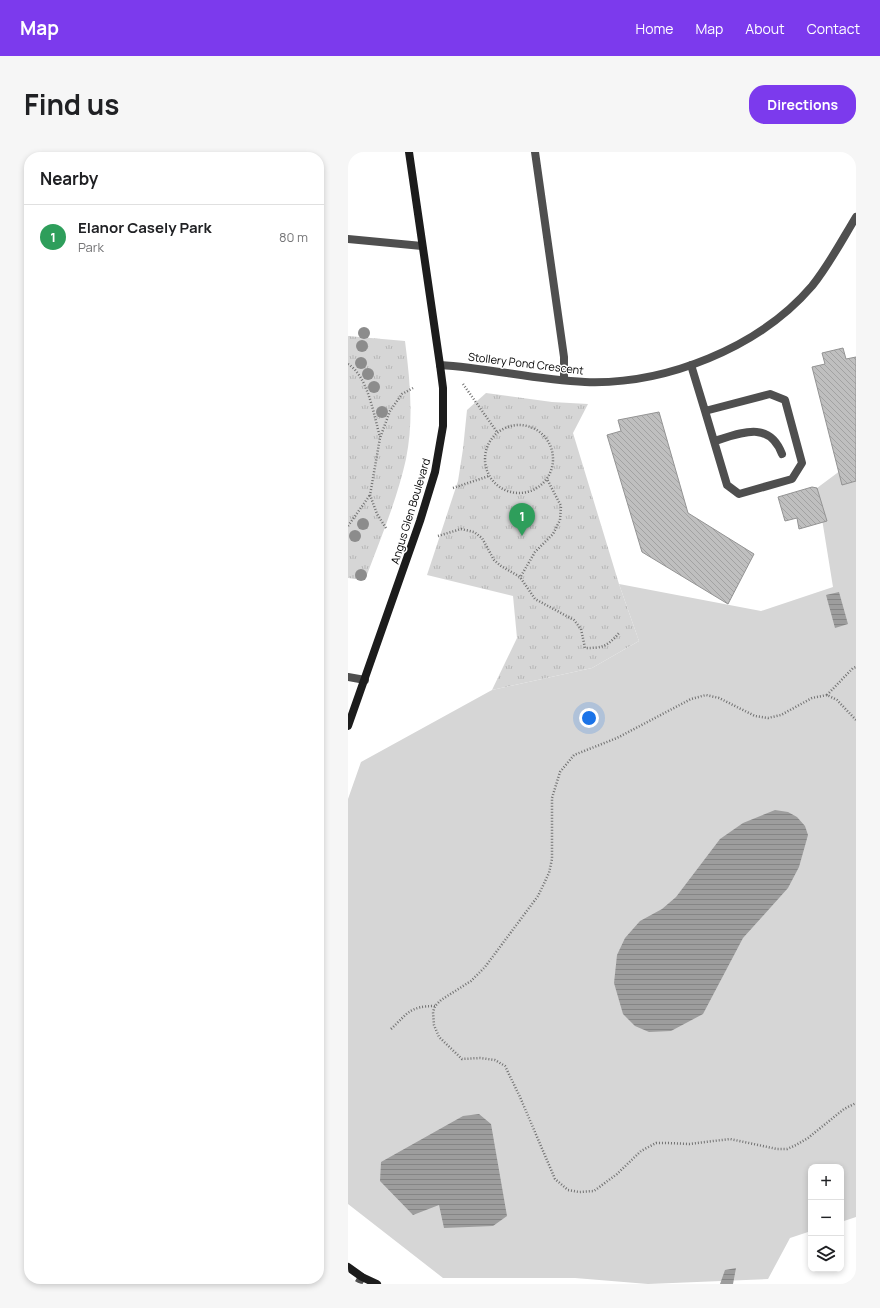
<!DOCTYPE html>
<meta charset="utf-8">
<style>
:root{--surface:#fff;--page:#f6f6f6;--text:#202124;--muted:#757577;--line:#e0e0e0;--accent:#7c3aed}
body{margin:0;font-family:Manrope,sans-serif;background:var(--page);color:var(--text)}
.controls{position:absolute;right:12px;bottom:12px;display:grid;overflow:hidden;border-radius:8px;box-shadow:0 2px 6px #0003}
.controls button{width:36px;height:36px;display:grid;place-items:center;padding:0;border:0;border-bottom:1px solid var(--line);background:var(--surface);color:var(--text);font:20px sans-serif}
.you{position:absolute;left:241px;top:566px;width:14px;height:14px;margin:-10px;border:3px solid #fff;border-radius:50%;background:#1a73e8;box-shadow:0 0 0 6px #1a73e833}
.badge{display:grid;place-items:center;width:26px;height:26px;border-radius:50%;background:var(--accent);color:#fff;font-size:13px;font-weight:700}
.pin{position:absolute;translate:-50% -33px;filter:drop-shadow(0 1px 2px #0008)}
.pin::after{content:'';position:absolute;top:21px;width:14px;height:12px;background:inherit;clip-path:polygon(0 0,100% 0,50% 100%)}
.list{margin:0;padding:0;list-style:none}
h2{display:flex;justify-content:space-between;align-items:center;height:52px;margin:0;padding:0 16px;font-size:17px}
h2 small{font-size:13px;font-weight:400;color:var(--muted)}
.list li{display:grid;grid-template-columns:26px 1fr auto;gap:12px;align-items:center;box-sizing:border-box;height:64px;padding:0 16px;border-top:1px solid var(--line)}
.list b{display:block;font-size:15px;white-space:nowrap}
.list p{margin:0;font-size:13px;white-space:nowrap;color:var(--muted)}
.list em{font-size:13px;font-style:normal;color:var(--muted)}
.icon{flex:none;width:22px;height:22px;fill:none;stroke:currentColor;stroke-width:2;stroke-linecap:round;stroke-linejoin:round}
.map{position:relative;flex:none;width:508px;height:1132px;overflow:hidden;border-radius:16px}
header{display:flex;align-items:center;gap:24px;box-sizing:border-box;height:56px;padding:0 20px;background:var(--accent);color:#fff}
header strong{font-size:19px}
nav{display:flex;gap:22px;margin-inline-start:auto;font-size:14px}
.intro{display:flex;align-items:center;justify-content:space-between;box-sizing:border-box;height:96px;padding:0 24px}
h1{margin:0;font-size:28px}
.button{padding:10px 18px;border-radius:16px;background:var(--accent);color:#fff;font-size:14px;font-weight:700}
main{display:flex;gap:24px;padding:0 24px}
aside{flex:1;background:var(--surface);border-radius:16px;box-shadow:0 2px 6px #0003}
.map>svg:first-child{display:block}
.grass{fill:#d6d6d6}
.park{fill:url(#park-tufts)}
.water{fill:url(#water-rules)}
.building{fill:url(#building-back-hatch);stroke:#939393}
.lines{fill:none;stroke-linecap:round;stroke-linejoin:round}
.path{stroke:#717171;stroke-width:2.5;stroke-dasharray:1 2;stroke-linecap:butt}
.lane{stroke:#4f4f4f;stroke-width:8}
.street{stroke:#4f4f4f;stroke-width:8}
.secondary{stroke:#1c1c1c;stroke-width:8}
.tree{fill:#8c8c8c}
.labels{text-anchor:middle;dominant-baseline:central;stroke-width:3;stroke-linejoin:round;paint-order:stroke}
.street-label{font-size:11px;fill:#000;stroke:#fff}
</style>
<header>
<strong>Map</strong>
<nav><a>Home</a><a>Map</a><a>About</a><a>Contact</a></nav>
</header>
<div class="intro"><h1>Find us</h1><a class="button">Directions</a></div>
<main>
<aside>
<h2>Nearby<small></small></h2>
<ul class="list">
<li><span class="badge" style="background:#2e9e5b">1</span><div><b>Elanor Casely Park</b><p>Park</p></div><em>80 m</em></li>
</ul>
</aside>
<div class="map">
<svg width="508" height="1132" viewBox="0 0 508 1132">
<defs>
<pattern id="park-tufts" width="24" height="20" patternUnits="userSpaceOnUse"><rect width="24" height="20" fill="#d6d6d6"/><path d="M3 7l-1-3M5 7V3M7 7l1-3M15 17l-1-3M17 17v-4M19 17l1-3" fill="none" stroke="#b6b6b6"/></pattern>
<pattern id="water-rules" width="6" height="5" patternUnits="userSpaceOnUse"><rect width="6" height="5" fill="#9d9d9d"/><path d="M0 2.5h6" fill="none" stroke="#858585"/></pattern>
<pattern id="building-back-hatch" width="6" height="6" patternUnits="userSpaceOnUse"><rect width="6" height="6" fill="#bfbfbf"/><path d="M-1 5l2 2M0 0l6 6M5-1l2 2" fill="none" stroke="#a2a2a2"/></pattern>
</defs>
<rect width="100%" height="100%" fill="#fff"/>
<path class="grass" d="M508,307V1065L493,1070V1015H463V1079L442,1086L420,1127L300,1132L227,1126H95L0,1052V647L13,610L144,538L244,516L291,489L271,432L413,459L485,435L469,336Z"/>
<path class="park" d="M0,184L57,189C62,228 66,268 58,307C49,348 32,388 17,428L0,426Z
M138,241L204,250L240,252L225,281L271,432L291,489L244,516L144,538L169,486L165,444L79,423L110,329L115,297L119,258Z"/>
<path class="water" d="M491,440L500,472L487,476L478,443Z
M427,658L440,660L449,665L457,674L460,683L451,715L440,736L395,786L355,862L323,879L301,880L287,874L275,862L266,831L269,803L277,786L292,769L314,757L328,745L372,687L395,671Z
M131,962L143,972L159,1064L145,1074L96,1076L91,1053L65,1063L32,1029L33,1010L115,964Z
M388,1116L385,1132H372L377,1118Z"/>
<path class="building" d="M495,196L498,207L508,205V329L494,333L464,215L477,212L474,201Z
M311,260L340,361L406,402L380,452L294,400L259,283L273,279L270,268Z
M464,335L469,336L479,369L451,377L449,366L437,369L430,345Z"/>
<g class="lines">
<path class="path" d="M0,212C20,224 26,264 32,285
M115,232L149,280
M137 307a34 34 0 1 1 68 0a34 34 0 1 1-68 0Z
M105,336L141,324
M0,374L22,343
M38,376L29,362L22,343L32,286L42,259L54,242L65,236
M90,384L113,377L126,380L134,386L146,408L153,414L172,425L187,447L226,468L233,477L237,496C254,496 259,495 271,481
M173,424L187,400L205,382L212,368L213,354L199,327
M479,543L505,516L508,515
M508,568L489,548L479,543L464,546L433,563L420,566L407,564L371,546L358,543L343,547L269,586L226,603L212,620L204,646V707L201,721L190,744L137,815L123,829L93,848L87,854L85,860L86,873L91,885L114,907L132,906L147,908L157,914L172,945L207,1027L220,1038L231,1040L246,1039L269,1022L293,999L308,991H320L341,992L382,987L429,997H439L448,993L460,986L496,957L508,951
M43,877C60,861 62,854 87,854"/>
<path class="lane" d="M187,0L216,205V228
M0,87L74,94
M343,213L357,259
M422,242L437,248L454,311L444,327L391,342L379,333L357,259Z
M367,289C393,281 421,268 434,302
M0,525L17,528"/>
<path class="street" d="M92,213C141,216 188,228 237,230C317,233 411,196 464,134C481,113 494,88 508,65
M10,1132L14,1125"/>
<path class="secondary" d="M0,574L72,369L87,320L95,274V236L92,213L61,0
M0,1115L14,1125L29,1132"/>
</g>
<g class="tree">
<circle cx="16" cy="181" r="6"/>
<circle cx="14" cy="194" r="6"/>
<circle cx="13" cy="211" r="6"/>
<circle cx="20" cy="222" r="6"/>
<circle cx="26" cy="235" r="6"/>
<circle cx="34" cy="260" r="6"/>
<circle cx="15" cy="372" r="6"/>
<circle cx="7" cy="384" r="6"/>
<circle cx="13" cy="423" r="6"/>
</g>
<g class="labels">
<g class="street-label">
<text transform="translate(178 211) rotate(7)">Stollery Pond Crescent</text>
<text transform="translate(62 359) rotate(-73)">Angus Glen Boulevard</text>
</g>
</g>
</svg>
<div class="controls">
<button>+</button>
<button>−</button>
<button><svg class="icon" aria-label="layers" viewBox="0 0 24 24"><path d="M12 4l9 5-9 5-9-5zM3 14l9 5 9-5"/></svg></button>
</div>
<div class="you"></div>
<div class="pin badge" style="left:174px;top:384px;background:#2e9e5b">1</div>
</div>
</main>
